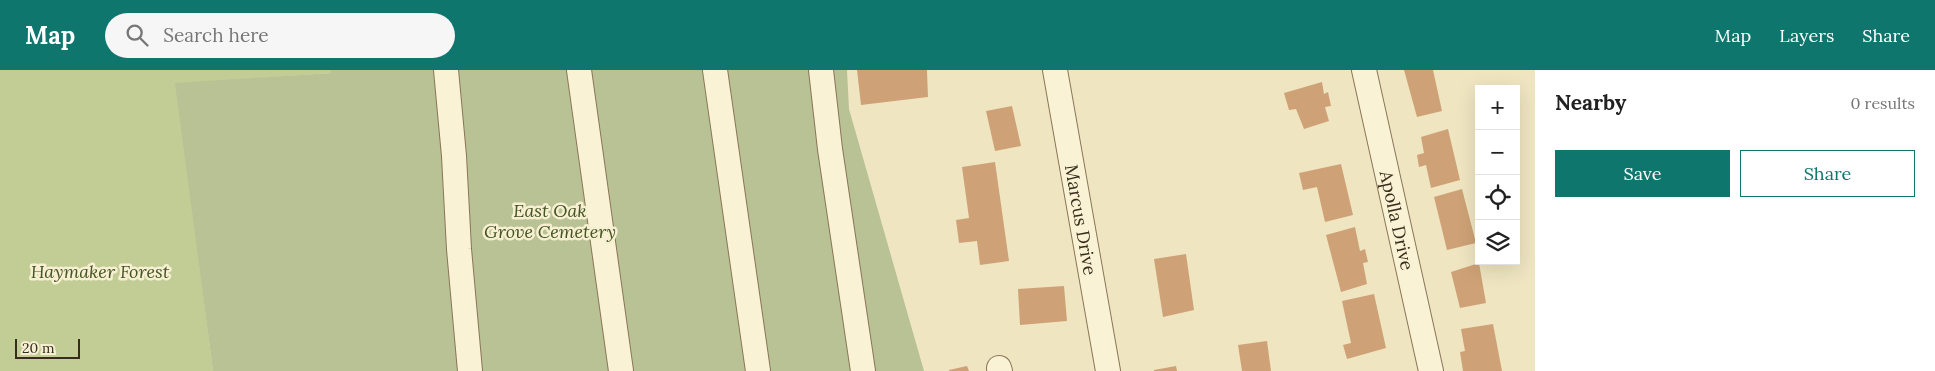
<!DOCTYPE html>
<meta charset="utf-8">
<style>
:root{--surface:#fff;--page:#f6f6f6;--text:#222;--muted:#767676;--line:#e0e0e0;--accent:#0f766e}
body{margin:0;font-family:Lora,serif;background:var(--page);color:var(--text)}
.controls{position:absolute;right:15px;top:15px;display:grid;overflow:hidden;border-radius:0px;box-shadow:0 5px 20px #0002}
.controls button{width:45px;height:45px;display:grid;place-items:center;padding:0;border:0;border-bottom:1px solid var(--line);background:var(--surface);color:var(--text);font:25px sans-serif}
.scale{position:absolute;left:15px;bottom:12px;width:65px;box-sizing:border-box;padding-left:5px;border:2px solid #382c1d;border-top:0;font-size:14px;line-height:18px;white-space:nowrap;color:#382c1d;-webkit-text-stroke:4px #f6efd1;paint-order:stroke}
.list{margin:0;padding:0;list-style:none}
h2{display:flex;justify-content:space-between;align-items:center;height:65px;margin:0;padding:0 20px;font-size:21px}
h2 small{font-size:16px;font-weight:400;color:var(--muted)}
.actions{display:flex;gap:10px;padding:15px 20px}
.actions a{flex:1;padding:11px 0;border:1px solid var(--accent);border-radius:0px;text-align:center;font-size:18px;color:var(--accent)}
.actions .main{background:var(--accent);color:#fff}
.icon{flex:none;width:28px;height:28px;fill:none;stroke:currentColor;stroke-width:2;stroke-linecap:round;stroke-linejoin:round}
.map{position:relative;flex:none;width:1535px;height:301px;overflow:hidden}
header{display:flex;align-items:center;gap:30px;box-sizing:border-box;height:70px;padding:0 25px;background:var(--accent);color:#fff}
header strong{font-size:24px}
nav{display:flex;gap:28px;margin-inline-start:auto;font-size:18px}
.search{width:350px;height:45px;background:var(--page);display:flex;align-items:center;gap:12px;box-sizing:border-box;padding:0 18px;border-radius:28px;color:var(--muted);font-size:19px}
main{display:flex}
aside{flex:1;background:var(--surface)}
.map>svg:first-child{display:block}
.green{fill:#c2cd95}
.cemetery{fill:#b8c294}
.building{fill:#cea276}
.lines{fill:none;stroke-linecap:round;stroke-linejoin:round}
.minor-casing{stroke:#897658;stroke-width:26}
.minor{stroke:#faf2d4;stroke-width:24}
.labels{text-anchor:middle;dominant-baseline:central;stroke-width:5;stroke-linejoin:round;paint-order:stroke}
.park-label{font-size:18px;font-style:italic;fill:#445523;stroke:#f6efd1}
.street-label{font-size:18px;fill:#382c1d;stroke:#f6efd1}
</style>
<header>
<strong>Map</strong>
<div class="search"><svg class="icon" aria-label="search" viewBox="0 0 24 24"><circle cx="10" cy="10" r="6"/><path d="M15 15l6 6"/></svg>Search here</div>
<nav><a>Map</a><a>Layers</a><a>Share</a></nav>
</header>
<main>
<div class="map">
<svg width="1535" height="301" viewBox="0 0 1535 301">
<rect width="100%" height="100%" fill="#efe5c1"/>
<path class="green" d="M0,0H331V3L176,14L213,301H0Z"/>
<path class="cemetery" d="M331,0H847L849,39L924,301H213L175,13L331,3Z"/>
<path class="building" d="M857,0H927L928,27L861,35Z
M1404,0H1433L1442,41L1417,47Z
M1322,12L1324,24L1328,22L1331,36L1325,37L1329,51L1304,59L1296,39L1289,40L1284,23Z
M1012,36L1021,76L995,81L986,41Z
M1448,59L1460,110L1431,118L1426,95L1419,97L1417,85L1424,83L1421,67Z
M995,92L1009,191L980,195L977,171L959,173L956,150L969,148L962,97Z
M1341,94L1353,145L1325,152L1317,117L1303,120L1299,103Z
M1462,119L1476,173L1447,180L1434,127Z
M1355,157L1360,181L1365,179L1368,192L1363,193L1367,214L1341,222L1326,165Z
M1186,184L1194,240L1163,247L1154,189Z
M1479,193L1486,233L1460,238L1451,202Z
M1064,216L1067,251L1020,255L1018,219Z
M1374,224L1386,278L1347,289L1343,275L1351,273L1342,231Z
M1493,254L1502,301H1463L1460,282L1465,281L1461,259Z
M1267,271L1271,301H1242L1238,275Z
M967,296L969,301H949V300Z
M1176,296L1177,301H1154V300Z"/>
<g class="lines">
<g class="minor-casing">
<g id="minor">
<path d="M446,0L454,86L459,179L470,301"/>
<path d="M579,0L621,301"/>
<path d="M715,0L758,301"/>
<path d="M821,0L830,79L863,301"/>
<path id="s1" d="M1055,0L1108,301"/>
<path id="s2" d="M1364,0L1431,301"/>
<path d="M999,298L1000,301"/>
</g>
</g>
<use href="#minor" class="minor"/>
</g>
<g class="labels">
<g class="park-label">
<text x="550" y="140">East Oak<tspan x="550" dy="21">Grove Cemetery</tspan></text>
<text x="100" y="201">Haymaker Forest</text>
</g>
<g class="street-label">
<text stroke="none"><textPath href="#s2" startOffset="154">Apolla Drive</textPath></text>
<text stroke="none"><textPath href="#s1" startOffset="152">Marcus Drive</textPath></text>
</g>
</g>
</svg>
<div class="controls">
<button>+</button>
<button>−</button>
<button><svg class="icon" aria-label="locate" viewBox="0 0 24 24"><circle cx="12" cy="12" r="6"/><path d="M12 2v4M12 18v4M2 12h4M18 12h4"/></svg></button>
<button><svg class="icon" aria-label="layers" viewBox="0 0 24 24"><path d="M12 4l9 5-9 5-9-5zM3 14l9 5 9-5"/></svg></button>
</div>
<div class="scale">20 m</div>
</div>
<aside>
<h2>Nearby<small>0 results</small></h2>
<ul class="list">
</ul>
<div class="actions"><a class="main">Save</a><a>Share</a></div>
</aside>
</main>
